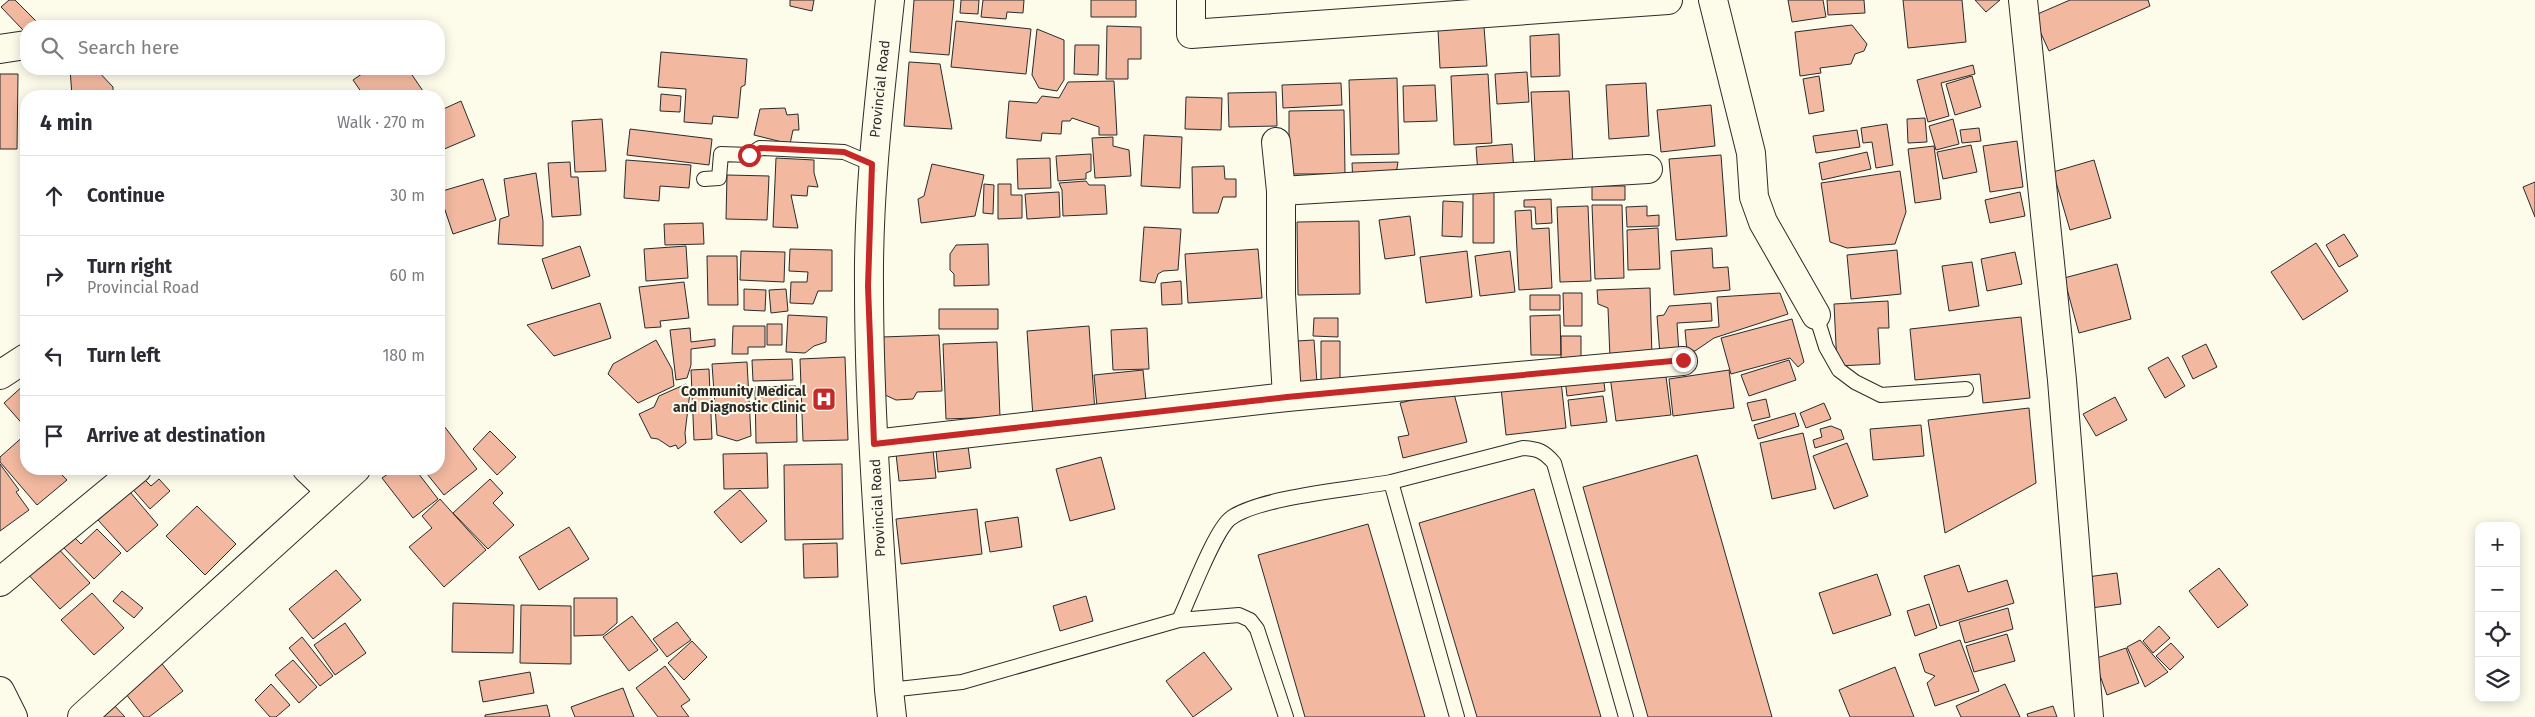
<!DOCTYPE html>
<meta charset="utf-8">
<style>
:root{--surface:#fff;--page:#f2f2f3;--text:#2b2b33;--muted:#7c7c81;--line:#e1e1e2}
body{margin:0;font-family:"Fira Sans",sans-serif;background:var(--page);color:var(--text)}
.controls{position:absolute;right:15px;bottom:15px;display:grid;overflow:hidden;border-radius:10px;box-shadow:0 2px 12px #0003}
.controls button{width:45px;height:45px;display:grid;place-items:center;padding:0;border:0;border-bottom:1px solid var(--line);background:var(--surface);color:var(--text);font:25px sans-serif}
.stop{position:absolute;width:15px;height:15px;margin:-11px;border:4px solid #c62828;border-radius:50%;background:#fff}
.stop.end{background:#c62828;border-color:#fff;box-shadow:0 1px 5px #0008}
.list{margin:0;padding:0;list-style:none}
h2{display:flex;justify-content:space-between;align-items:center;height:65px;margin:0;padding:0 20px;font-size:21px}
h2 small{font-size:16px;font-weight:400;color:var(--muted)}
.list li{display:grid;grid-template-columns:32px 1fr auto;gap:15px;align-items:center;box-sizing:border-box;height:80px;padding:0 20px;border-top:1px solid var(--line)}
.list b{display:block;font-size:19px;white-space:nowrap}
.list p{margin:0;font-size:16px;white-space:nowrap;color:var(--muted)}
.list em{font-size:16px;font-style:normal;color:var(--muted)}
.icon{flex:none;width:28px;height:28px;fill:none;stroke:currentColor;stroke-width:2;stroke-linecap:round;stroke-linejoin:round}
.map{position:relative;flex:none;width:2535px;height:717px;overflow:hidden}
.search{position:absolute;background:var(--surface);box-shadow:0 2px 12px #0003;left:20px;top:20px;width:425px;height:55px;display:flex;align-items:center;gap:12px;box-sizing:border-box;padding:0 18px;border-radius:20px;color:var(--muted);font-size:19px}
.panel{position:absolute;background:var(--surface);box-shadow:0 2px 12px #0003;left:20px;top:90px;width:425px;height:385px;border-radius:20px}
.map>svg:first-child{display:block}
.building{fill:#f2b8a0;stroke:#2b2b2b}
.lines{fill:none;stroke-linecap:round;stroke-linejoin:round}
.service-casing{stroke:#2b2b2b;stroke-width:16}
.minor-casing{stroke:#2b2b2b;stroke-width:30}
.secondary-casing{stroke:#2b2b2b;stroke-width:30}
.service{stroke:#fdfbea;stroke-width:14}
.minor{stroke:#fdfbea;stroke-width:28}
.secondary{stroke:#fdfbea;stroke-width:28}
.route{stroke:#c62828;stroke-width:6}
.labels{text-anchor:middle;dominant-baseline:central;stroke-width:4;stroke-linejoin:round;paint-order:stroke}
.street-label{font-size:14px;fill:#2b2b2b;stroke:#fdfbea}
.poi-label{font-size:14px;font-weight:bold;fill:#2b2b2b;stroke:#fdfbea;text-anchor:end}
</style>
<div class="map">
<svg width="2535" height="717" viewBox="0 0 2535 717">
<rect width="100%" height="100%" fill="#fdfbea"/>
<path class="building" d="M9,0H15L37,22L23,30L1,7Z
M790,0H814L812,11L790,6Z
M914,0H954L949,55L910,52Z
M961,0H979L978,14L960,13Z
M983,0H1024L1023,13L1007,12L1006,19L981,17Z
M1091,0H1136V17H1091Z
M1788,0H1823L1826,17L1792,22Z
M1827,0H1864L1865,13L1828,15Z
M1903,0H1962L1966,42L1908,48Z
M1975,0H2000L1986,12Z
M2070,0H2148L2150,6L2049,51L2033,16Z
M956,21L1031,29L1026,74L951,67Z
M1852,25L1867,44L1864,51L1855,54L1851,64L1820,68L1821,73L1800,76L1795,32Z
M1107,26L1141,27V59H1128V79H1106Z
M1484,27L1487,66L1440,68L1438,30Z
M1037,29L1064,40V80L1057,91L1039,88L1032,75Z
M1559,34L1560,76L1531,77L1530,36Z
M1075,45H1099L1098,75L1074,74Z
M661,52L747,59L745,85L741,87L738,118L713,116L712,124L684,122L686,89L658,87Z
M909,62L940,64L952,129L904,126Z
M1973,65L1975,74L1941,83L1949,116L1928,122L1917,80Z
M70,69H96L113,87V96H72Z
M369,69H408L423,91L415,96H364L353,80Z
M1527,72L1529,102L1497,104L1495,74Z
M0,74H18L17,149H0Z
M1488,74L1492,143L1454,145L1451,76Z
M1819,76L1824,111L1809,114L1803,79Z
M1972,76L1981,107L1955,115L1946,84Z
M1397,78L1399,154L1351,155L1349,80Z
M1114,81L1117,135H1099V127L1072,118L1070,121H1062L1061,134L1042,133L1041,141L1006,138L1009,101L1037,103L1042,96L1059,98L1068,82Z
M1341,83L1342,105L1283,108L1282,85Z
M1646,83L1649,136L1609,139L1606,85Z
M1435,85L1437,121L1404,122L1403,86Z
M1569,91L1573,165L1535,167L1531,92Z
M1276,92L1277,126L1229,127L1228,93Z
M661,94L681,96L680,112L660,111Z
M1186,97L1222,98L1221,130L1185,129Z
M461,101L475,136L442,150L439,143V111Z
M1711,105L1715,146L1661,152L1657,110Z
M785,108L787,115L798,114L799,130H793L790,144L754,135L760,109Z
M1344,110L1345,174H1289V111Z
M1925,118L1927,142L1908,143L1907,119Z
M602,119L606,171L575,172L572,121Z
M1953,119L1959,144L1936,150L1929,126Z
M1887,124L1893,165L1876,168L1872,142L1863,143L1861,128Z
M1979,128L1981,141L1962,143L1960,130Z
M630,129L712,139L709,165L627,155Z
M1857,130L1860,147L1816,153L1813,136Z
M1144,135L1182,137L1180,188L1141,186Z
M1113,137V146L1129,150L1131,176L1095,178L1092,138Z
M2017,141L2023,187L1990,192L1983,146Z
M1512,144L1514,172L1478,174L1476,147Z
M1971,145L1977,172L1943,179L1937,152Z
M1934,146L1941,199L1915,203L1908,149Z
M1867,152L1871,169L1822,180L1819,163Z
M1091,154V171L1086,173V179L1058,181L1056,156Z
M1721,155L1727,236L1676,240L1669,159Z
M776,158L814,160V173L818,187L808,186L807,196L791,195L798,228L773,227Z
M1050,158L1051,188L1018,189L1017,159Z
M626,160L691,165L689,188L660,186L659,201L624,198Z
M2094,160L2111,218L2070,230L2053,172Z
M570,162L571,177H578L581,215L552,217L548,163Z
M1398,162L1395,180L1353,184L1352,163Z
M932,164L984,175L975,216L921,223L918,199L924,196Z
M1224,166L1225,179H1236V197H1223L1218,213H1193L1192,167Z
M1900,171L1906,212L1895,244L1847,248L1830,242L1821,183Z
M536,173L543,221V246L498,244L500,219L509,216L504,179Z
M727,175L769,176L767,220L726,219Z
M483,179L496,220L453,234L439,192Z
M1086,181L1089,185H1105L1107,214L1063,216L1062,190L1059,183Z
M2535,182V217L2523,187Z
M984,184L994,185L993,214L983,213Z
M998,184H1011V195H1022V218L998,219Z
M1592,186H1625V200H1592Z
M1473,190H1494V243H1473Z
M1059,192L1060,217L1027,219L1025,194Z
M2020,192L2025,216L1990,223L1985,200Z
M1551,199L1552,223L1536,224L1535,207H1524V200Z
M1443,201L1463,202L1462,237L1442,236Z
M1592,205H1622L1624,278L1595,279Z
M1588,206L1591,281L1560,282L1557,207Z
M1647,206V216L1659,215V226L1627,227L1626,207Z
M1531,210L1532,229L1549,228L1552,288L1519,290L1515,211Z
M1410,216L1415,255L1385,259L1379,220Z
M1359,221L1360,294L1298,295L1297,222Z
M703,223L704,244L665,245L664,224Z
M1144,227L1181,229L1178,270L1163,271L1158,274L1155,283L1140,281Z
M1658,228L1660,269L1628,270L1627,230Z
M2344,234L2358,256L2339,267L2326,245Z
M2316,243L2348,291L2303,320L2271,272Z
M988,244L989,285L954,286V274L950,270V254L956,245Z
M580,246L590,276L552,289L542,259Z
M686,246L688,278L646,281L644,249Z
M1712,248L1713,268L1728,267L1730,290L1674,295L1671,251Z
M790,249L832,250V291H818L813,304L790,303L791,282H807L808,272L789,271Z
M1258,249L1262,298L1188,303L1185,254Z
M1897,250L1901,294L1851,299L1847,255Z
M741,251L785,252L784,282L740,280Z
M1467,251L1472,297L1426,303L1420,257Z
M1510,251L1515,292L1480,296L1475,256Z
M2015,252L2022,284L1987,291L1981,259Z
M707,256H737L738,305H708Z
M1972,262L1979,306L1949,311L1942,266Z
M2117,264L2131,319L2079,333L2064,278Z
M1181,281L1182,304L1162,305L1161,283Z
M684,282L689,318L660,321L661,327L645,328L639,287Z
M1650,288L1652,357L1610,358L1608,308L1598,304L1597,290Z
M744,289L766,290L765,311L744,310Z
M786,289L788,311L771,313L769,290Z
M1563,293H1582V326H1564Z
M1780,293L1788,314L1714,338L1695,351H1687L1685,330L1719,327L1717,297Z
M1530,295H1560V310H1530Z
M1888,301L1889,328H1878L1880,364L1837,366L1834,304Z
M600,303L611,338L554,356L527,325Z
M1711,303L1712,321L1677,323L1679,353L1660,355L1657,316L1664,315L1669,306Z
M939,309H998V329H939Z
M788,315L827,317L826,342L814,346L805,353L786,352Z
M1560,315L1561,355H1531L1530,316Z
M2021,317L2030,398L1983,403L1980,374L1915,380L1910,329Z
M1314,318H1338V337L1313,336Z
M1792,319L1804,362L1798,367L1790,358L1731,374L1721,338Z
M767,324H782V345H767Z
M733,326H765V347H748V354H732Z
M1089,326L1095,412L1033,417L1027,331Z
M690,328L691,342L715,339V346L691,349V365L687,378L676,380L670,330Z
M1147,328L1149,369L1113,370L1111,330Z
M939,335L942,391L917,392L913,399L896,400L883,394L882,337Z
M1561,336H1581V359H1561Z
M656,340L672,369L674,386L638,403L608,374L613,364Z
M1314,340L1317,383L1300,384L1297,341Z
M1321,341H1340V381H1321Z
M997,342L1000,417L946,419L943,344Z
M2206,344L2217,367L2193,379L2182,356Z
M845,357L848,440L803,441L800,359Z
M2168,357L2185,386L2165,398L2148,368Z
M792,359L793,380L753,381L752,360Z
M1789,360L1796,380L1749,396L1741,375Z
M747,362L751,436L737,441L717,435L712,364Z
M709,369L712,439L694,440L691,370Z
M1665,369L1671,415L1616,421L1610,376Z
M1143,370L1147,411L1098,417L1094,375Z
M1729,370L1734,408L1673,416L1669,379Z
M1603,374L1605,391L1567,396L1565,379Z
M1561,381L1566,428L1506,435L1501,388Z
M25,384L26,385V428L4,403Z
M686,384L690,392L685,433L686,443L678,449L676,445L670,447L658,439L651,438L639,414L654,407L659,396Z
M796,386L797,442L756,443L755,387Z
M1453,390L1467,442L1403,458L1398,437L1409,435L1400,403Z
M1603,396L1607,422L1571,426L1568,400Z
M2115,397L2127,420L2096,436L2083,414Z
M1766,399L1770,417L1752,421L1747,403Z
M1824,403L1831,419L1806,428L1800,413Z
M2029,408L2036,483L1945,533L1928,420Z
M1795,413L1799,426L1758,439L1754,425Z
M1921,425L1924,456L1873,460L1870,429Z
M444,426L477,469L444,495L423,469H439V430Z
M1831,426L1841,430L1844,439L1815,448L1813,440L1822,437L1820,429Z
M490,431L516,457L497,475L473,449Z
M1803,433L1816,489L1772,499L1760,443Z
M26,434V469H56L67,480L37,505L0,462V457Z
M1847,443L1868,496L1834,509L1813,456Z
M968,446L971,468L938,472L936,450Z
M933,450L936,478L899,481L896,454Z
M767,453L768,488L724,489L723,454Z
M1697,455L1772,717H1648L1583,487Z
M1101,457L1115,509L1070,521L1056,469Z
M0,464L19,490L16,492L29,510L0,531Z
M842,464L843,539L785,540L784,465Z
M395,469H415L438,499L413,518L382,478Z
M140,475L151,486L159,479L170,491L150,509L129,485Z
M490,479L503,493L493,503L514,525L488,549L453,513Z
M1534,489L1601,717H1477L1419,523Z
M740,490L767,521L741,543L714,512Z
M130,492L158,525L127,552L98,520Z
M440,499L486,550L444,587L409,547L432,528L422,516Z
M197,506L236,544L205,575L166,536Z
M977,509L982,554L901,564L896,519Z
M1018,517L1022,547L990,552L985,522Z
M1368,524L1425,717H1305L1258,555Z
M569,527L589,559L539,590L519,557Z
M97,529L121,553L94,579L60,544L71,534L81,544Z
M837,543L838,577L804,578L803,544Z
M54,544L90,583L60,609L25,571Z
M1959,565L1968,592L2007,580L2014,603L1940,626L1924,576Z
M2219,568L2248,605L2218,628L2189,591Z
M336,570L361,600L313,639L289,609Z
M2117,573L2121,604L2091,608L2087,577Z
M1877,574L1891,615L1833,634L1819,593Z
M122,591L143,608L134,618L113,601Z
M92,593L124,628L94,655L61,620Z
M1086,596L1093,621L1060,631L1053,606Z
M574,598H617V623L603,635L574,636Z
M453,603L514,605L513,653L452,652Z
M1929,604L1937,628L1915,636L1907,611Z
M521,605L571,606V664L520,663Z
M2008,608L2013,629L1965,643L1959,622Z
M632,616L658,650L629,671L603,637Z
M677,622L691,640L667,657L653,639Z
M345,623L366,653L335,675L314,645Z
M2159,626L2170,638L2153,653L2143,641Z
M2007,634L2015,661L1974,672L1966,646Z
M302,637L333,676L320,686L289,648Z
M1960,640L1979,691L1935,706L1927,683L1935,676L1925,672L1919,654Z
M2140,640L2168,672L2145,687L2127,647Z
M692,641L707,657L684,680L668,663Z
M2171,643L2184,657L2170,670L2156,656Z
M2126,648L2139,683L2107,695L2094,659Z
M1204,652L1232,689L1193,717L1166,681Z
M159,660L183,691L149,717H144L122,689Z
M293,660L317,687L299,703L275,675Z
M665,666L690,700L681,706L689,717H658L636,688Z
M1895,667L1914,717H1850L1839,690Z
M530,672L534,693L483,702L479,681Z
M271,684L290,705L276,717H270L255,700Z
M2005,684L2020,717H1961L1956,706Z
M623,688L634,717H575L571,707Z
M113,704L125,717H99Z
M547,705L550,717H485V715Z
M2053,706L2057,717H2028L2027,714Z"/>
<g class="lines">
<g class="service-casing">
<path id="service" d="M704,179L719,178L721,154L749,155L760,148L844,152L872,164
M1816,315L1826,347L1839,370L1855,382L1881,395L1966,389
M1391,482L1523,448C1538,449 1544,451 1554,463L1626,717
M1179,620L1239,615L1250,620L1257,629L1286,717
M889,690L962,682L1179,620C1189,600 1215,529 1231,518C1260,497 1353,489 1391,482L1457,717"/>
</g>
<g class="minor-casing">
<path id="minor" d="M1191,0V34L1668,0
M1713,0L1751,153L1754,197L1763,222L1816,315
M2023,0L2062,380L2089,717
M0,49L26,45
M1276,142L1281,191V294L1287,397
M1281,191L1648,169
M0,375L26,358
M874,444L1287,397L1683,361
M307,469L330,491
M0,582L137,469
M0,691L13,717
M82,717L356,469"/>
</g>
<g class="secondary-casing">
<path id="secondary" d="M890,0C880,95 868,190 869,286C869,421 881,556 889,690L892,717"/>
</g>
<use href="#service" class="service"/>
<use href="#minor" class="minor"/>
<use href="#secondary" class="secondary"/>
</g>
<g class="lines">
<path class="route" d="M749,155L760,148L844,152L872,164L868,286L874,444L1287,397L1683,360"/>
</g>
<defs>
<g id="hospital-square" transform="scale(1.25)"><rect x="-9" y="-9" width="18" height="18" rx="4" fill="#c62828" stroke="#fdfbea"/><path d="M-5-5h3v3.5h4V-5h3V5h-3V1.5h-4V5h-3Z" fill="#fff"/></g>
</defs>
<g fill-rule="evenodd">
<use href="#hospital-square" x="824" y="399"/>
</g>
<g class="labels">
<g class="street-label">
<text transform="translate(880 89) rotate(-84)">Provincial Road</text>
<text transform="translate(878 508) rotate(-93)">Provincial Road</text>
</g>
<g class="poi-label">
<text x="806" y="391">Community Medical<tspan x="806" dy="16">and Diagnostic Clinic</tspan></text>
</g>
</g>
</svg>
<div class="controls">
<button>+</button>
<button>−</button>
<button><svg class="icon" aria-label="locate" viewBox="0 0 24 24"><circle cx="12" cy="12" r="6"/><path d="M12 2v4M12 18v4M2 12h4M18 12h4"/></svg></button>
<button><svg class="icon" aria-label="layers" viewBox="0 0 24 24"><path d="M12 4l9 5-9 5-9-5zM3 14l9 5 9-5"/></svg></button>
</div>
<div class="stop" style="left:749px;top:155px"></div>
<div class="stop end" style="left:1683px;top:360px"></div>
<div class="search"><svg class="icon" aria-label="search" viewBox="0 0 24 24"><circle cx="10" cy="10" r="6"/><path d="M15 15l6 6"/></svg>Search here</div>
<section class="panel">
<h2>4 min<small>Walk · 270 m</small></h2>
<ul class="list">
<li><svg class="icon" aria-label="ahead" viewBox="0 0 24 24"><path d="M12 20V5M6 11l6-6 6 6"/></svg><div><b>Continue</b></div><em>30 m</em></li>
<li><svg class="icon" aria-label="right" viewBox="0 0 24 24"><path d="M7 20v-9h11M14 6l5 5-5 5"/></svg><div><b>Turn right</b><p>Provincial Road</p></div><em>60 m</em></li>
<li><svg class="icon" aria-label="left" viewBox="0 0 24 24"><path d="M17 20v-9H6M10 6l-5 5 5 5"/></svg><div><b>Turn left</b></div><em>180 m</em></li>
<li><svg class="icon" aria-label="arrive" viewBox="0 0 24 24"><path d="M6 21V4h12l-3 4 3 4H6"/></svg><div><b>Arrive at destination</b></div></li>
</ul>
</section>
</div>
